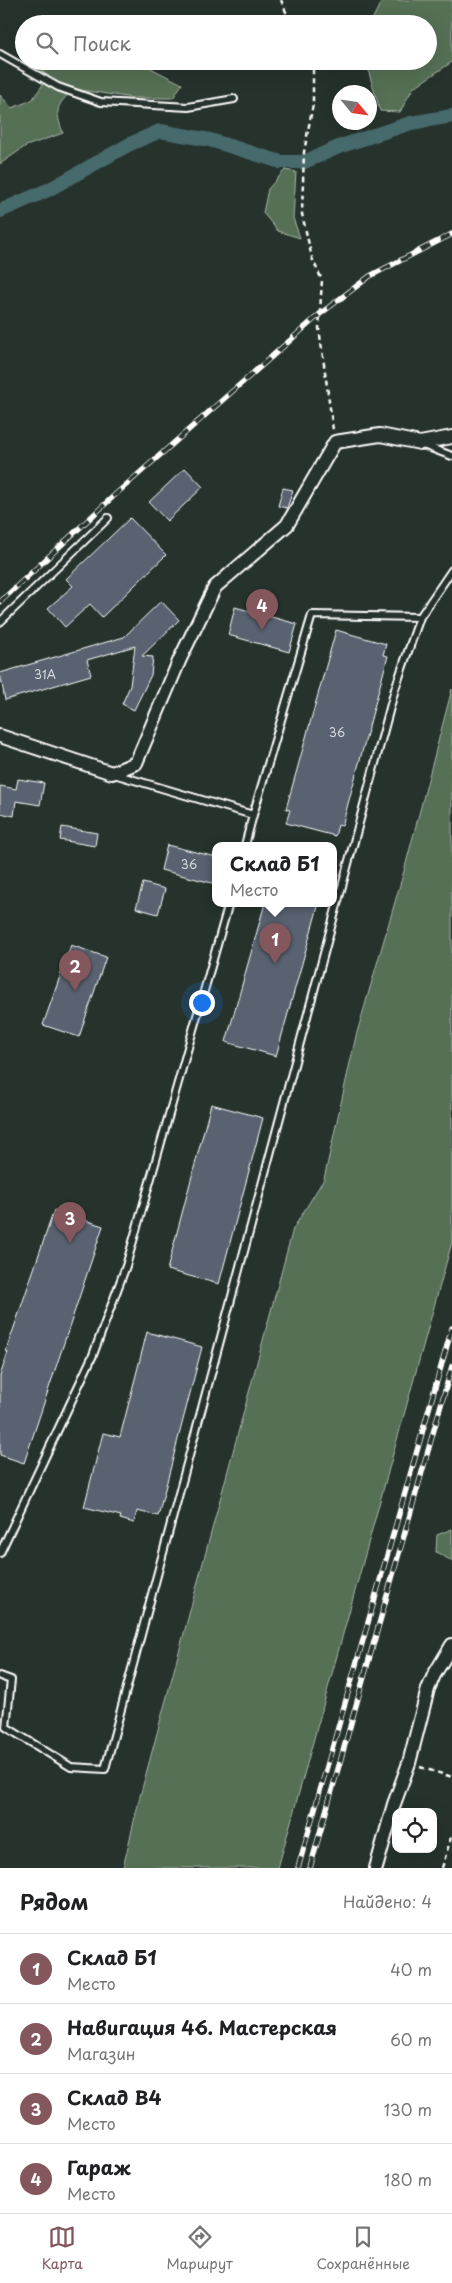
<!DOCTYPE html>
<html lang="ru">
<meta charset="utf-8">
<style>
:root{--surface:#fff;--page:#f2f2f2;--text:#202124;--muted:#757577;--line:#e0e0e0;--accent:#84575d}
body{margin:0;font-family:"Playpen Sans",sans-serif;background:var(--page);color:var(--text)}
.controls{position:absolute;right:15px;bottom:15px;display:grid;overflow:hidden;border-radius:10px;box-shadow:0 5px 20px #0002}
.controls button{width:45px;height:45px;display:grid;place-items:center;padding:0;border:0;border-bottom:1px solid var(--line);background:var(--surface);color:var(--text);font:25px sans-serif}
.compass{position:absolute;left:332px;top:85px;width:45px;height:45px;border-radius:50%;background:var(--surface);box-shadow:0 5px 20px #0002;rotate:119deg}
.you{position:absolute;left:201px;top:1002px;width:18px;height:18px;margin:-12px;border:4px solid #fff;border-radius:50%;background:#1a73e8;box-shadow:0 0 0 8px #1a73e833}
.badge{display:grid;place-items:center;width:32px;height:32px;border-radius:50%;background:var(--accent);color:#fff;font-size:16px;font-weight:700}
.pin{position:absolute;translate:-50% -41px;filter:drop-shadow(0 1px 2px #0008)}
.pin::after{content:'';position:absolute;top:26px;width:18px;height:15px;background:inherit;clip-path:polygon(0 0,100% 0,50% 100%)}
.popup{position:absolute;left:212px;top:842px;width:125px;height:65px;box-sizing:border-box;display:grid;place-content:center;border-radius:10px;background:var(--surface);filter:drop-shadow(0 1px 4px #0005);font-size:16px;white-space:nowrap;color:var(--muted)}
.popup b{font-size:19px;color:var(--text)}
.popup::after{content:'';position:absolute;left:50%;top:100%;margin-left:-10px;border:10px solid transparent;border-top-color:var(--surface)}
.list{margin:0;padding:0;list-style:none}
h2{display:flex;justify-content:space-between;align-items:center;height:65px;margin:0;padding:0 20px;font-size:21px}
h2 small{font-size:16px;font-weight:400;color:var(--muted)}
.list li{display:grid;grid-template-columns:32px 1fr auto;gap:15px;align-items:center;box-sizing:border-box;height:70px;padding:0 20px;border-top:1px solid var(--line)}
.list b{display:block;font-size:19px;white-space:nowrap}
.list p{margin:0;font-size:16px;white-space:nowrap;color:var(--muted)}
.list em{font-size:16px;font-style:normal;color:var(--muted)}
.icon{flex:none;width:28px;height:28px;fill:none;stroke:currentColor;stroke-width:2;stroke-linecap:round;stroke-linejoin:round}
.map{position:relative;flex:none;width:452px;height:1868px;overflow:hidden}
.search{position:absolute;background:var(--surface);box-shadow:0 5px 20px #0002;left:15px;right:15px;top:15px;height:55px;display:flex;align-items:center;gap:12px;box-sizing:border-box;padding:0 18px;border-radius:28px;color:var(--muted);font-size:19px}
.sheet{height:345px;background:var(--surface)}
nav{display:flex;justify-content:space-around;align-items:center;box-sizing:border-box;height:70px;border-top:1px solid var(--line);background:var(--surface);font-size:14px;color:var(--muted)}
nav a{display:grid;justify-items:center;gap:2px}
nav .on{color:var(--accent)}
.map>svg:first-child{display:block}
.green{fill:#556f55;stroke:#aab7aa}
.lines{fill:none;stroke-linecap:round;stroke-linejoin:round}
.canal{stroke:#476a6d;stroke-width:14}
.building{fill:#586270;stroke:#fff}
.service-casing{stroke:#fff;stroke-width:10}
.minor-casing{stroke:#fff;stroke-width:16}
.path{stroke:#fff;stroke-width:2.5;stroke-dasharray:5 4;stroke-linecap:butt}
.service{stroke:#26332d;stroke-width:6}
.minor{stroke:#26332d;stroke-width:12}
.rail-casing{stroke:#fff;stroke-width:5.5}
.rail{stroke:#26332d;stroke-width:4;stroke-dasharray:11;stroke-linecap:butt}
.labels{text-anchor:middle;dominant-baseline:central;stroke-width:4.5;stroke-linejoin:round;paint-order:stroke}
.number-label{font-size:12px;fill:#d5d8db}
</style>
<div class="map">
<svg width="452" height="1868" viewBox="0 0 452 1868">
<rect width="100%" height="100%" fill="#26332d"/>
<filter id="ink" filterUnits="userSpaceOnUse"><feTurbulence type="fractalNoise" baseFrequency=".02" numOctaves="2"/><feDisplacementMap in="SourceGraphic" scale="10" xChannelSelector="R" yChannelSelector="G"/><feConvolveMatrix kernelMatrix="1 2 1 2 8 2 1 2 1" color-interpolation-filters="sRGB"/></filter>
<g filter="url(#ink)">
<path class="green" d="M388,0H452V62L413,88L400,112L380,111L369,73V61H428V24H370L381,2Z
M29,61H137L182,84L173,98H133L74,89C55,106 55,110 63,133L26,146L0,164V95L12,108L32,100L49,76L28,63Z
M285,170L296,172L293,218L300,238L278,231L263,213L268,189Z
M452,689V1242L278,1868H123L139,1800L293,1229L324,1179L356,1036L404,871Z
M452,1529V1561L436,1552L437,1535Z"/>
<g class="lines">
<path class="canal" d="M0,211L48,190L130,144L160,131L210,140L281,162H304L341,146L411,123L452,116"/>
</g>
<path class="building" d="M185,468L203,487L167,521L149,502Z
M283,488L293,490L287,508L278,506Z
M130,518L166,555L102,617L90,604L65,627L48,608L73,586L66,579Z
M161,601L179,620L142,656L153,657L151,675L134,710L122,704L130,686L135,646L87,660L91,675L5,700L0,673L124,637Z
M235,607L297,624L289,652L228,635Z
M336,630L386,644L383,655L388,656L342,826L338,825L335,836L286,823L290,810L286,809Z
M18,779L44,783L40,805L16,801L14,816L0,813V786L16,789Z
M62,827L97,833L95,846L60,840Z
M167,845L216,857V884L161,870Z
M143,883L165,889L158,914L136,908Z
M265,903H319L276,1056L226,1042Z
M71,945L106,957L79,1037L43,1025Z
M211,1104L263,1118L219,1284L167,1270Z
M54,1210L103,1226L24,1463L0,1455V1376L8,1352L6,1351Z
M147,1332L202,1347L158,1516L137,1511L134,1523L120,1519L121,1516L84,1507L103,1433L120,1437Z"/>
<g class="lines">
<g class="service-casing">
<path id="service" d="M0,54L58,87L101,102L188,107L234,99
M423,445L452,456
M0,622L108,518
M114,774L253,815L245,845
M253,815L312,615L420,617
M0,1553L93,1355L126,1266L229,903
M0,1676L11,1680L6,1727L71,1767L105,1769L395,689L420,617L452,570"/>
</g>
<g class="minor-casing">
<path id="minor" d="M0,736L112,773L136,763L180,659L215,587L287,525L335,442L380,435L420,443L452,437
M376,1868L394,1804L409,1763L428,1689L434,1675L452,1645"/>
</g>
<path class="path" d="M281,0L291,24
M310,61L313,67V104L304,152L302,214L312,258L322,280L319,328L333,430
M420,1767L452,1777
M442,1868L452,1834"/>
<use href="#service" class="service"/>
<use href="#minor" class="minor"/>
<g class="rail-casing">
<path id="rail" d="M0,602L117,493L320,314L370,276L452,234
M298,1868L452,1328
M310,1868L452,1366"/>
</g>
<use href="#rail" class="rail"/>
</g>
</g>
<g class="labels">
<g class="number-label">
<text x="45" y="674">31А</text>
<text x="337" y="732">36</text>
<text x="189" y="864">36</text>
</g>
</g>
</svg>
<div class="controls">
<button><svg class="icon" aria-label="locate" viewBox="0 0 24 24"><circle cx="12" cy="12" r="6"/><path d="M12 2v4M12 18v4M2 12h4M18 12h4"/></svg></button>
</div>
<svg class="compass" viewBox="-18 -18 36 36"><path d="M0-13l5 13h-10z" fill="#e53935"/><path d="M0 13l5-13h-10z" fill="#757577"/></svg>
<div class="you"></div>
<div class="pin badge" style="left:275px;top:964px">1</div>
<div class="popup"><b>Склад Б1</b>Место</div>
<div class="pin badge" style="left:75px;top:991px">2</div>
<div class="pin badge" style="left:70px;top:1243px">3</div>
<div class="pin badge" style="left:262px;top:630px">4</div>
<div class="search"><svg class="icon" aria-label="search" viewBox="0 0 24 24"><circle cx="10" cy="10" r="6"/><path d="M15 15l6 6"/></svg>Поиск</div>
</div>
<section class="sheet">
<h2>Рядом<small>Найдено: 4</small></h2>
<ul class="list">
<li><span class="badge">1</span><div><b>Склад Б1</b><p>Место</p></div><em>40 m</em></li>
<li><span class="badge">2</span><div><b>Навигация 46. Мастерская</b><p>Магазин</p></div><em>60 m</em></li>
<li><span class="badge">3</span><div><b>Склад В4</b><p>Место</p></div><em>130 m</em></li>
<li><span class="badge">4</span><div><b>Гараж</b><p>Место</p></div><em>180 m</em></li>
</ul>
</section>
<nav>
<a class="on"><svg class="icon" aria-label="map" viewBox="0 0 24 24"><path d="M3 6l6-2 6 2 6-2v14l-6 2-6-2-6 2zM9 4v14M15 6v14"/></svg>Карта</a>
<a><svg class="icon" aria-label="directions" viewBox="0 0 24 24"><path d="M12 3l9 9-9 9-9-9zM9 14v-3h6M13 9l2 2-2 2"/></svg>Маршрут</a>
<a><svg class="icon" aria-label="saved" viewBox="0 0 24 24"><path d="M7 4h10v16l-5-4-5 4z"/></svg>Сохранённые</a>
</nav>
